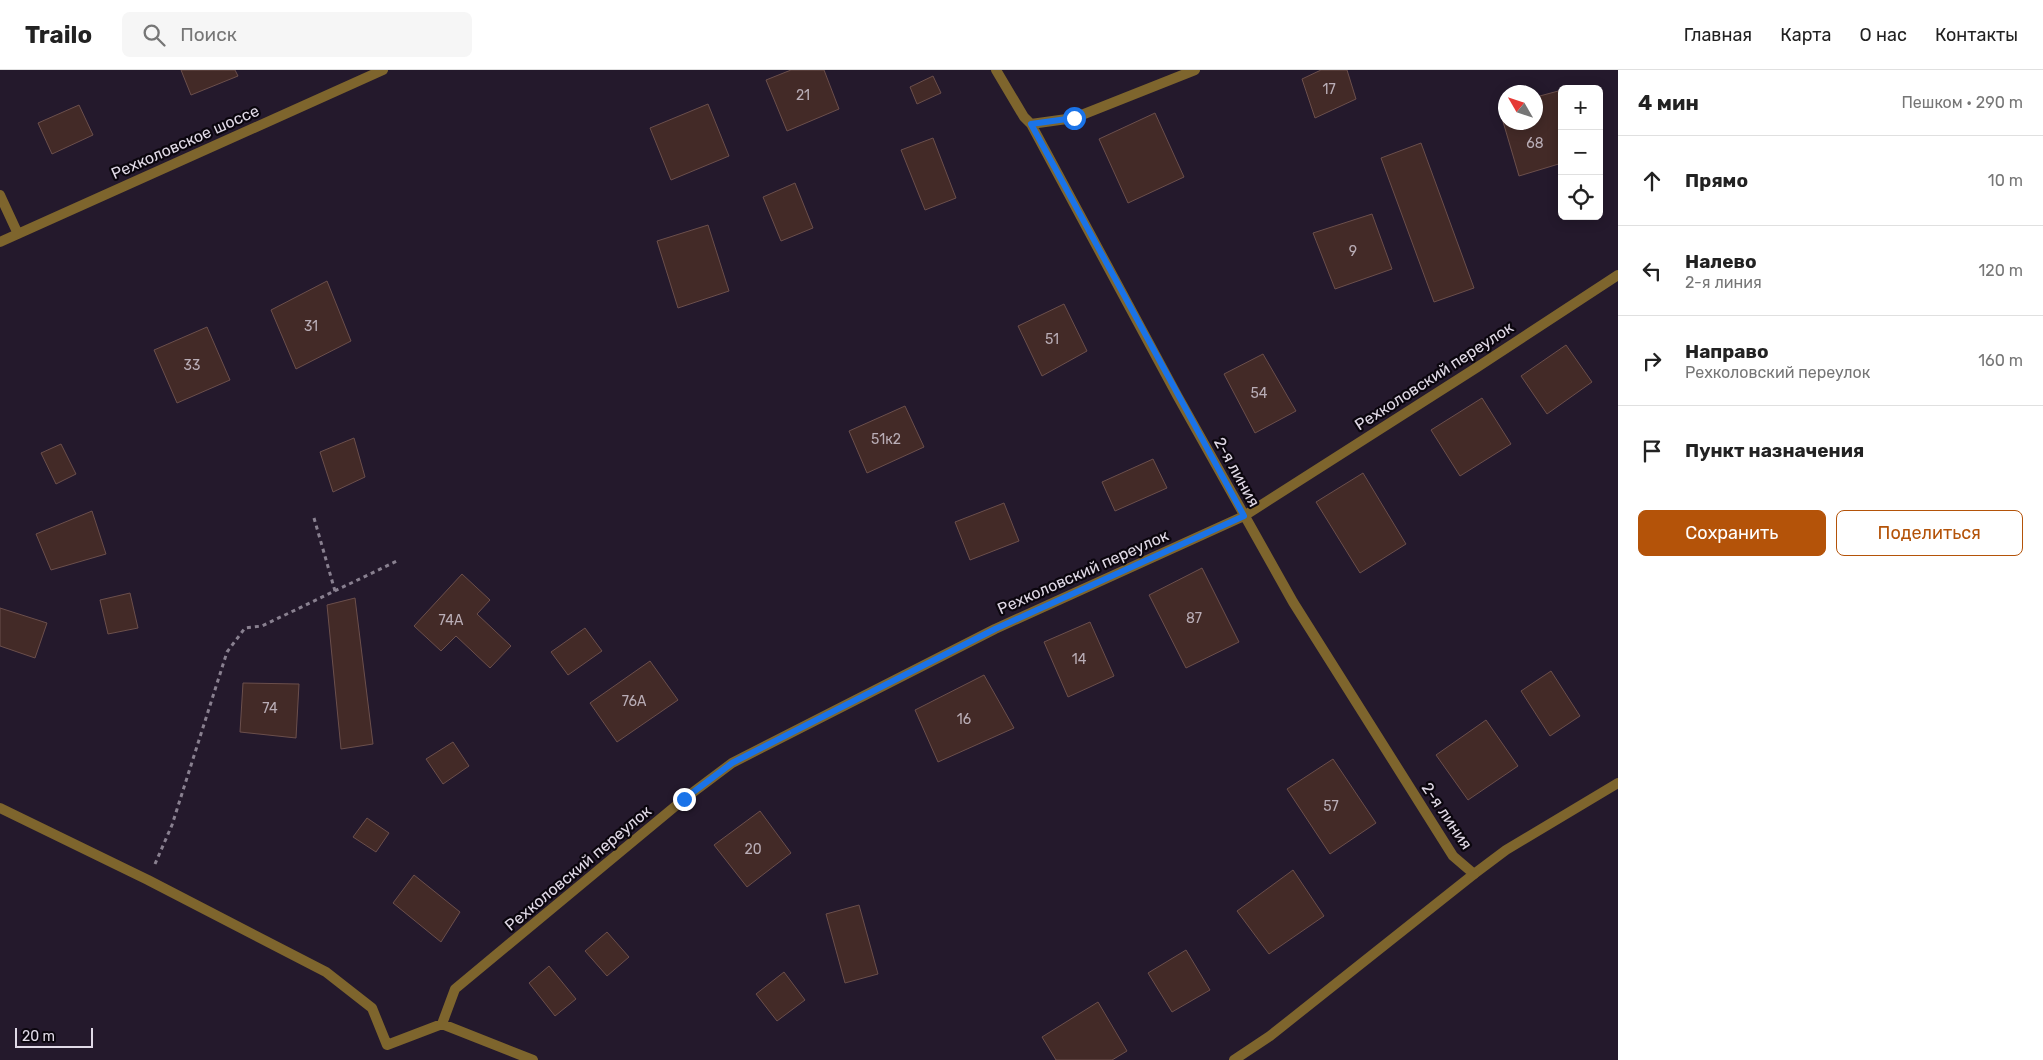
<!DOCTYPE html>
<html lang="ru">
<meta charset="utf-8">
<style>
:root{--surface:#fff;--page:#f6f6f6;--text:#222;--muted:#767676;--line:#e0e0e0;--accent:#b45309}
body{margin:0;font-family:Rubik,sans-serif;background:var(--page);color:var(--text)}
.controls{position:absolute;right:15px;top:15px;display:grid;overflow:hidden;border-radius:8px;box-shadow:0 2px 12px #0003}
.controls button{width:45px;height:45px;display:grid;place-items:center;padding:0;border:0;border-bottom:1px solid var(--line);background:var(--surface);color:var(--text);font:25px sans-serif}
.compass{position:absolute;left:1498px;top:15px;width:45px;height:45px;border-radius:50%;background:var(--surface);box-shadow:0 2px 12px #0003;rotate:309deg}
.scale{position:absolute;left:15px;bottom:12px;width:78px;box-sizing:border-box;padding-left:5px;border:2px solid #e0d9e6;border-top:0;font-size:14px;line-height:18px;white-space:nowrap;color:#e0d9e6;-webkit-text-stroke:4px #0b060e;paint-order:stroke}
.stop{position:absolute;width:15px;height:15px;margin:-11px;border:4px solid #1a73e8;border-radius:50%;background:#fff}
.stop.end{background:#1a73e8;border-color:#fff;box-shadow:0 1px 5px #0008}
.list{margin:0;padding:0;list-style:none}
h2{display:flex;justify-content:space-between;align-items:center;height:65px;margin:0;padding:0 20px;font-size:21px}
h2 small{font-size:16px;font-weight:400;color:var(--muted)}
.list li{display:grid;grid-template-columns:32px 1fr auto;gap:15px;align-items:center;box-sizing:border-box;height:90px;padding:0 20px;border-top:1px solid var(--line)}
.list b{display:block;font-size:19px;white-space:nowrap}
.list p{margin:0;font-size:16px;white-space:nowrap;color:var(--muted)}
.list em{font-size:16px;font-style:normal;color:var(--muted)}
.actions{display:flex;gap:10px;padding:15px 20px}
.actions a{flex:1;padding:11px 0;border:1px solid var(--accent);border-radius:8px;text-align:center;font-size:18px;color:var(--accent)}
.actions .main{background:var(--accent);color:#fff}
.icon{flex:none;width:28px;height:28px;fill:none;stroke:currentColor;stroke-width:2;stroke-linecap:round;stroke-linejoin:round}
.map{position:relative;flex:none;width:1618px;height:990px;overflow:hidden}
header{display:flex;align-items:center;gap:30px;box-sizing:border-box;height:70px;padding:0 25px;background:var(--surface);border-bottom:1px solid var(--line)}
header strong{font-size:24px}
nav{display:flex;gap:28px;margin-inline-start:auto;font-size:18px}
.search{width:350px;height:45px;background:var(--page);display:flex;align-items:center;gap:12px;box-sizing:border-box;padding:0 18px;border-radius:8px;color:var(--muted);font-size:19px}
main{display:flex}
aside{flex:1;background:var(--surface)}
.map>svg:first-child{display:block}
.building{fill:#432a27;stroke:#6b4f4c}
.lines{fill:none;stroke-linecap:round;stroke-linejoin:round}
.path{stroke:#898090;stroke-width:3;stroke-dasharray:4 4;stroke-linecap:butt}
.lane{stroke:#7e652d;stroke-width:10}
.street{stroke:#7e652d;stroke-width:10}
.route{stroke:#1a73e8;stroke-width:6}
.labels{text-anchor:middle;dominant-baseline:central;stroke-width:4.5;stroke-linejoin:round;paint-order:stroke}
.number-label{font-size:14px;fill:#b9adb6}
.street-label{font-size:16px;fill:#e0d9e6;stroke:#0b060e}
</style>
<header>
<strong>Trailo</strong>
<div class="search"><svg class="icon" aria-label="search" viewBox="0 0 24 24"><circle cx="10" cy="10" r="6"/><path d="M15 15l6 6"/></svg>Поиск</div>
<nav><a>Главная</a><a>Карта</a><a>О нас</a><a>Контакты</a></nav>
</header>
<main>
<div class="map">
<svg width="1618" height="990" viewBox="0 0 1618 990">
<rect width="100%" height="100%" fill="#24192c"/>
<path class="building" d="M181,0H235L238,6L191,25Z
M791,0H824L839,39L787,61L766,10Z
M1321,0H1347L1356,29L1315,48L1302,9Z
M933,6L941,23L917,34L910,17Z
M1562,20V93L1519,106L1499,38L1506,36V52H1536V27Z
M708,34L729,86L671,110L650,58Z
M79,35L93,65L52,84L38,53Z
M1155,43L1184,107L1128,133L1099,69Z
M933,68L956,128L925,140L901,80Z
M1421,73L1474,218L1434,232L1381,88Z
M795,113L813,158L781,171L763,127Z
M1372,144L1392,199L1335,219L1313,163Z
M708,155L729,221L678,238L657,171Z
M327,211L351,271L296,299L271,240Z
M1064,234L1087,281L1042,306L1018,256Z
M207,257L230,310L177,333L154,280Z
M1566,275L1592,312L1547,344L1521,306Z
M1263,284L1296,341L1255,363L1224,304Z
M1482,328L1511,374L1460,406L1431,360Z
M905,336L924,377L867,403L849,361Z
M354,368L365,407L333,422L320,382Z
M61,374L76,404L56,414L41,383Z
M1153,389L1167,418L1115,441L1102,412Z
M1363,403L1406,474L1360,503L1316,432Z
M1004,433L1019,471L970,490L955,452Z
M92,441L106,484L51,500L36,464Z
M1202,498L1239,572L1186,598L1149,525Z
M462,504L490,530L477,544L511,576L490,598L456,566L441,581L414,556Z
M130,523L138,558L108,564L100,530Z
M355,528L373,674L341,679L327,535Z
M0,538L47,553L35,588L0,576Z
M1090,552L1114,606L1068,627L1044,572Z
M585,558L602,581L568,605L551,582Z
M650,591L678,630L617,672L590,633Z
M1551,601L1580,646L1550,666L1521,621Z
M984,605L1014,658L938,692L915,640Z
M243,613L299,614L296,668L240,662Z
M1486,650L1518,696L1468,730L1436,685Z
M453,672L469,696L443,714L426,689Z
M1333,689L1376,753L1330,784L1287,719Z
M760,741L791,783L747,817L714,775Z
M367,748L389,763L376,782L353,767Z
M1293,800L1324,846L1269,884L1237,841Z
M414,805L460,842L441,872L393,833Z
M859,835L878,904L845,913L826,844Z
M607,862L629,887L607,906L585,881Z
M1186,880L1210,920L1172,942L1148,903Z
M549,896L576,929L555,946L529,913Z
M784,902L805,930L777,951L756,924Z
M1098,932L1127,981L1112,990H1056L1042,967Z"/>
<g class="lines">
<path class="path" d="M314,448L335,521
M155,794L172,755L227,582L245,558L262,556L399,490"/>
<path class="lane" d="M1474,804L1506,780L1618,713"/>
<path class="street" d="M996,0L1024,47L1031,54L1178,327L1293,532L1453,786L1474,804L1270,966L1234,990
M1031,54L1074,48L1195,0
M0,125L18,164
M0,172L383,0
M0,738L148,810L326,902L372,938L387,975L442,954L533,990
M442,954L455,919L684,729L732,693L995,559L1244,446L1476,298L1618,205"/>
</g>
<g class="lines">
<path class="route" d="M684,729L732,693L995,559L1244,446L1031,54L1074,48"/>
</g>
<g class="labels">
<g class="number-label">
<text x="1329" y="19">17</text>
<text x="803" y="25">21</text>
<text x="1535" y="73">68</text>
<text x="1353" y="181">9</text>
<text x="311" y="256">31</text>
<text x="1052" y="269">51</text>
<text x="192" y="295">33</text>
<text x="1259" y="323">54</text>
<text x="886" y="369">51к2</text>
<text x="1194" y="548">87</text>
<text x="451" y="550">74А</text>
<text x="1079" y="589">14</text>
<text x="634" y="631">76А</text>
<text x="270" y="638">74</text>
<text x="964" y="649">16</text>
<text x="1331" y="736">57</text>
<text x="753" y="779">20</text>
</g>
<g class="street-label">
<text transform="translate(185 72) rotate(-24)">Рехколовское шоссе</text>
<text transform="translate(1434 306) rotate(-33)">Рехколовский переулок</text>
<text transform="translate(1237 402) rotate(61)">2-я линия</text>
<text transform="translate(1083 502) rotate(-24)">Рехколовский переулок</text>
<text transform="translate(1447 746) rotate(56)">2-я линия</text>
<text transform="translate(578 798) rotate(-40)">Рехколовский переулок</text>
</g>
</g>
</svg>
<div class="controls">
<button>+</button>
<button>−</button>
<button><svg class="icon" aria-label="locate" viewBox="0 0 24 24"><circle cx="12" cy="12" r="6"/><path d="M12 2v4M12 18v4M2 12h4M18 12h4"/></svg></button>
</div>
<svg class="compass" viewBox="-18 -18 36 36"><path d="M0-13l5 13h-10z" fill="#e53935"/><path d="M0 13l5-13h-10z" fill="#767676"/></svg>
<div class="scale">20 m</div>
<div class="stop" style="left:1074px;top:48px"></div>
<div class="stop end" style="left:684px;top:729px"></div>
</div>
<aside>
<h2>4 мин<small>Пешком · 290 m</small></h2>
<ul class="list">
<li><svg class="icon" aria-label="ahead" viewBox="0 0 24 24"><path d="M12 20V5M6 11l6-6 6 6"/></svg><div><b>Прямо</b></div><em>10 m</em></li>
<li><svg class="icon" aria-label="left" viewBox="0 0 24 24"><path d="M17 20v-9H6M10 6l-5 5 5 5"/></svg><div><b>Налево</b><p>2-я линия</p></div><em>120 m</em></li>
<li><svg class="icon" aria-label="right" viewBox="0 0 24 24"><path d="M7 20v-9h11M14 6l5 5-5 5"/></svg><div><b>Направо</b><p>Рехколовский переулок</p></div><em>160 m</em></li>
<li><svg class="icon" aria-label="arrive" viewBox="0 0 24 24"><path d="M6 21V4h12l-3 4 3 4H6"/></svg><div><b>Пункт назначения</b></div></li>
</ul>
<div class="actions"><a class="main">Сохранить</a><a>Поделиться</a></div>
</aside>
</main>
